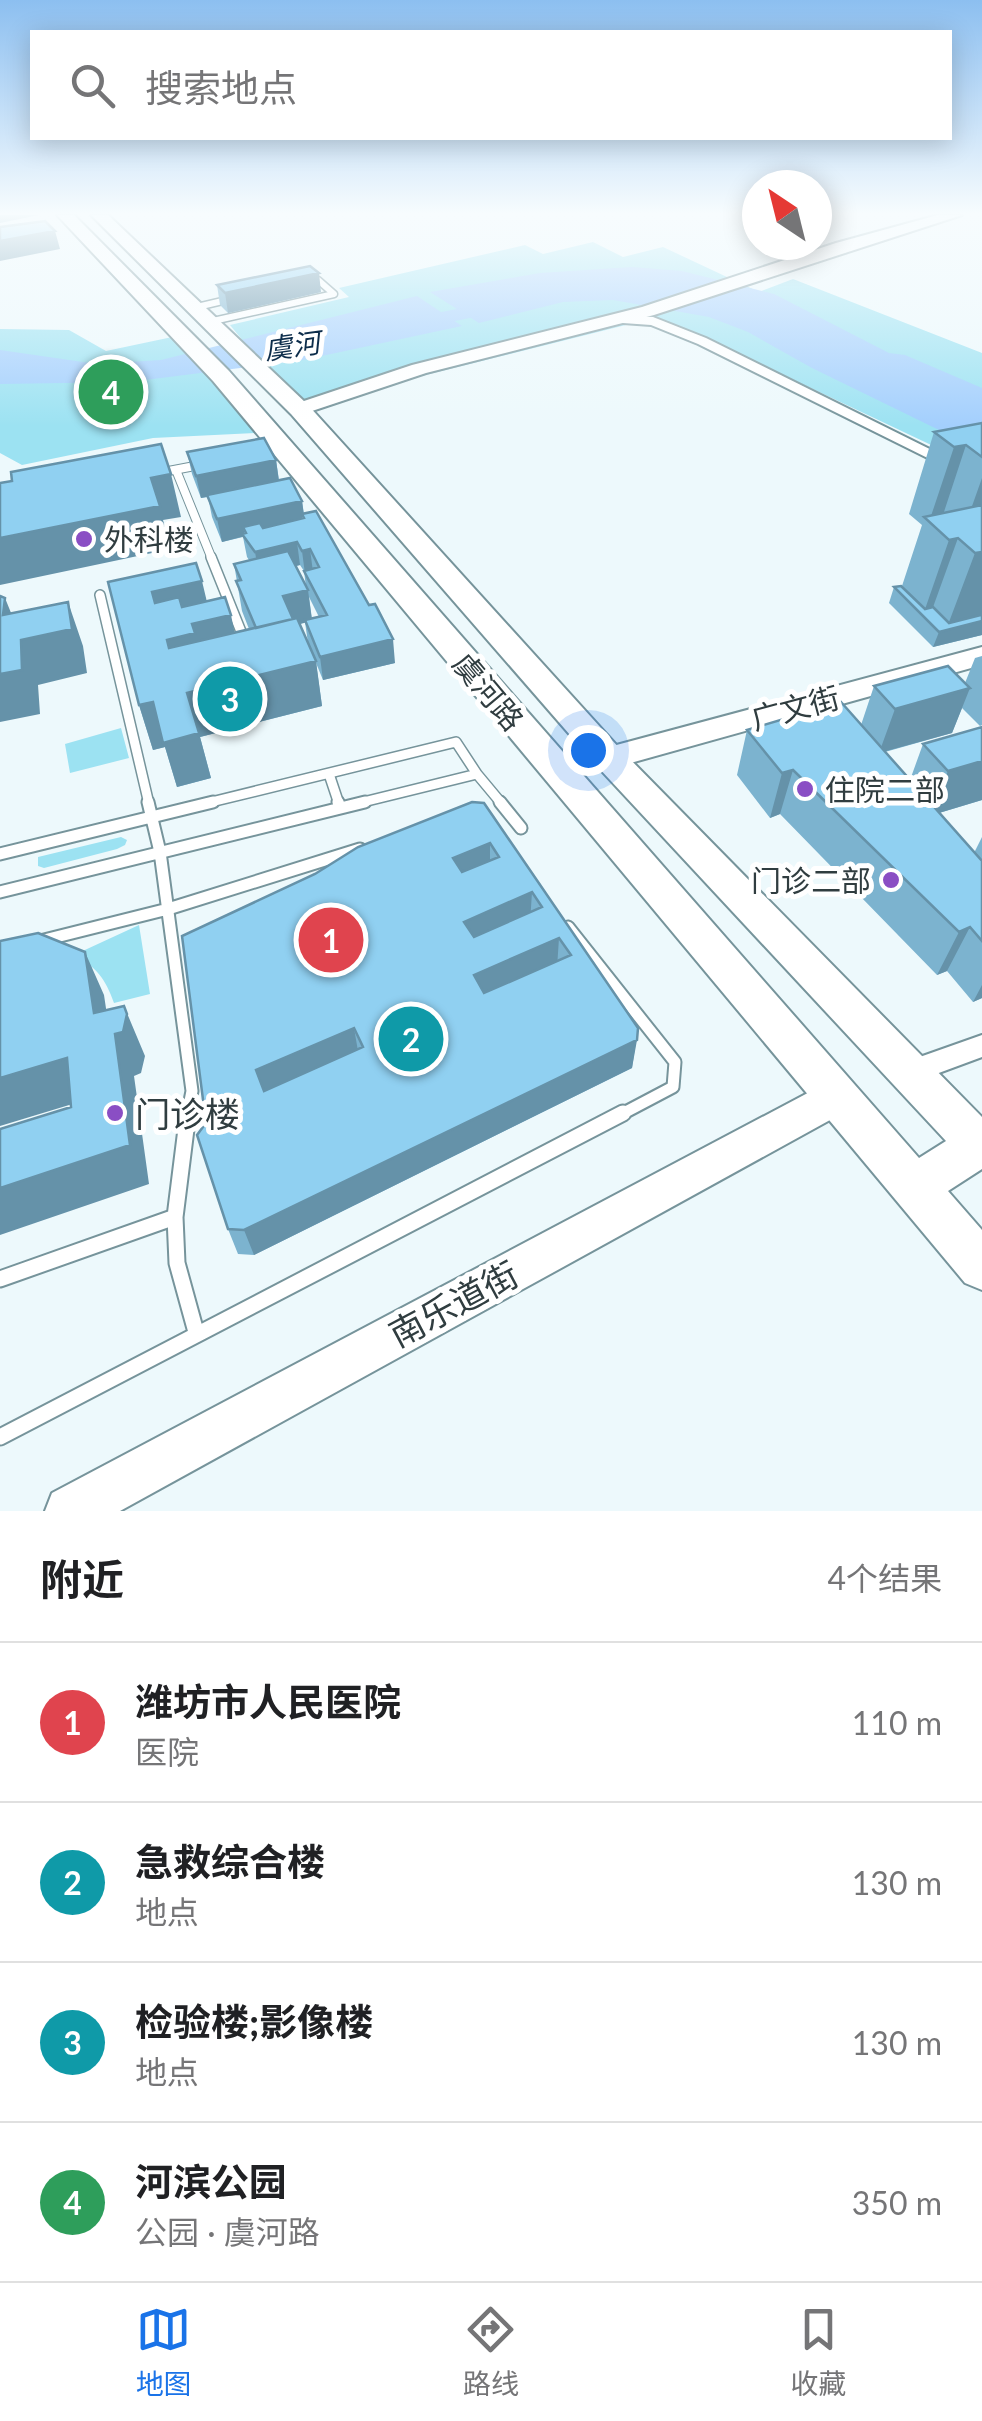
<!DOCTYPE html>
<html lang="zh">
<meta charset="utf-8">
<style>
:root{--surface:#fff;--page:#f2f2f2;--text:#202124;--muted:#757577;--line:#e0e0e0;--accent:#1a73e8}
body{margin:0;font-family:Lato,"Noto Sans SC",sans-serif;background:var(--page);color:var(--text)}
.compass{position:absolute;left:742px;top:170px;width:90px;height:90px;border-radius:50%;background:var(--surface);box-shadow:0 5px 25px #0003;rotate:325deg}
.you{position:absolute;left:588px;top:750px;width:35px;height:35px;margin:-25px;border:8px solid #fff;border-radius:50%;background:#1a73e8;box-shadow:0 0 0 15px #1a73e833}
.badge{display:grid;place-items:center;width:65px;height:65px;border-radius:50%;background:var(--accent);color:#fff;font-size:32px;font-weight:700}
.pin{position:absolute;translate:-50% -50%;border:5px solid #fff;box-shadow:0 2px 10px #0006}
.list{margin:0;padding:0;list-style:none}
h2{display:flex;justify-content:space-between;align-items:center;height:130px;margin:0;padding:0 40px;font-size:42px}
h2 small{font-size:32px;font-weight:400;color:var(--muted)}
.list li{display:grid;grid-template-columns:65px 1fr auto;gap:30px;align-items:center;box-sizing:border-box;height:160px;padding:0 40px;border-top:2px solid var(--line)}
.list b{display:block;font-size:38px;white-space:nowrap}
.list p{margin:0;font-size:32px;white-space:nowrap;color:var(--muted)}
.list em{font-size:32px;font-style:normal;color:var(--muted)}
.icon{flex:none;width:55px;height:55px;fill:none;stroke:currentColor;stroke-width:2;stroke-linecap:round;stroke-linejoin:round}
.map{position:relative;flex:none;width:982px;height:1511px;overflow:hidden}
.search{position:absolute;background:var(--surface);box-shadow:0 5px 25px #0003;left:30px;right:30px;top:30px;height:110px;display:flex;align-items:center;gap:25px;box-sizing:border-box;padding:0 35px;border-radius:0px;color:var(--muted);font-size:38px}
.sheet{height:770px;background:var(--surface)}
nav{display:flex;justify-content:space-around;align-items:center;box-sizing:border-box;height:140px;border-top:2px solid var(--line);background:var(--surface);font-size:28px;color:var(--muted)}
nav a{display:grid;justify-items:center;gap:5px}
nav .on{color:var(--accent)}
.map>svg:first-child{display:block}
.green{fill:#9ce2f2}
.water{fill:#a3cffd}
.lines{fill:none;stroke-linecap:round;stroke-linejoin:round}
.river{fill:#a3cffd;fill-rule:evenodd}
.lane-far4-casing{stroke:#76949b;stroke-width:9}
.lane-far3-casing{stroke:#76949b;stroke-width:10}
.lane-far2-casing{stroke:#76949b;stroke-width:12}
.lane-far1-casing{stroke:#76949b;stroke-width:15}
.lane-casing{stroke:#76949b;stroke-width:19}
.street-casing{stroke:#76949b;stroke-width:4}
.secondary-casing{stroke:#76949b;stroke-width:4}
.primary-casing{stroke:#76949b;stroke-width:4}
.lane-far4{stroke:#fff;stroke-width:6}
.lane-far3{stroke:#fff;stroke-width:8}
.lane-far2{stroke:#fff;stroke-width:9}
.lane-far1{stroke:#fff;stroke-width:11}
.lane{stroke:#fff;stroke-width:15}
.street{fill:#fff;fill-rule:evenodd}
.secondary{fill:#fff;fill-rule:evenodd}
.primary{fill:#fff;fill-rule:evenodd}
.wall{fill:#7cb3cf;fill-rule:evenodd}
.shaded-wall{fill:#6592a9}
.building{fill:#90d0f1;stroke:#6592a9;stroke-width:2.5;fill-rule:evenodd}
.poi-dot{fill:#8a4ec4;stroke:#fff;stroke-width:4}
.labels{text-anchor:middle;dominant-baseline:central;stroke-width:10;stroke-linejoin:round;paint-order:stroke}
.far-water-label{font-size:28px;font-style:italic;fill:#0d2d4b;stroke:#fff}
.poi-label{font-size:30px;fill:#303d40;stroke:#fff;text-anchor:start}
.street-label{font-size:30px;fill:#303d40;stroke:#fff}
.near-poi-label{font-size:35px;fill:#303d40;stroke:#fff;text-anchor:start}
.near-street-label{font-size:35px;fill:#303d40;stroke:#fff}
</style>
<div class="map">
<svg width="982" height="1511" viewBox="0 0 982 1511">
<rect width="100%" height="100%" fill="#edf9fc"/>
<path class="green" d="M593,242L623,257L663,247L759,292L793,279L982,353V469L686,329L630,324L297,407L230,325L349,297L339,288L525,245L543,254Z
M0,329L69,330L106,351L177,336L255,433L153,438L22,465L0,453Z
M121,728L129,758L70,773L65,744Z
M121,837L127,840L125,845L117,849L44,868L38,866V857Z
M139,925L150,994L114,1003C105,978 97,968 74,955Z"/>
<path class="water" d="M632,267L682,271L774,294L889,353L905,355L982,388V451L812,368L748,332L709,317L613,300L563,302L479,323L430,292L540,273Z
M417,296L462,326L303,360L129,382L0,384V350L97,364L161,360Z"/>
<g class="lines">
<path class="river" d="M512,298L519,300L522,304L519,308L401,332L390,326L401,320Z"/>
<g class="lane-far4-casing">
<path id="lane-far4" d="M197,307L231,299
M213,321L334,294L318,280L311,282"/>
</g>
<g class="lane-far3-casing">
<path id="lane-far3" d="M176,470L212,559
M158,473L200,465"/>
</g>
<g class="lane-far2-casing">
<path id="lane-far2" d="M211,557L246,644
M100,595L149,804
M329,774L339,804
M477,774L502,804
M203,804L456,742L477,774L355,804"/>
</g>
<g class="lane-far1-casing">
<path id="lane-far1" d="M148,802L160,852L192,1091L187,1116
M338,802L340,807
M500,802L521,828
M0,854L213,802
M0,892L365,802
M568,927L675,1062L673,1087L618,1116
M40,941L168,909L360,849"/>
</g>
<g class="lane-casing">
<path id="lane" d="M188,1113L175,1217L177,1263L196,1332
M0,1279L175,1217
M0,1437L623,1113"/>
</g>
<g class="street-casing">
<path id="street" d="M613,315L653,317L706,338L982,475V485L698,344L651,325L609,322L607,319Z
M982,1035V1057L909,1084L900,1080L896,1072L900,1064Z"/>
</g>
<g class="secondary-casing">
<path id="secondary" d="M938,215H962L654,315L426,373L306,413H292L289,409L292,405L412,365L642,307L836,243Z
M982,647V665L609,769L598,766L594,758L598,750L609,747Z
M836,1078L850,1083L856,1096L850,1109L120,1511H45L52,1493Z"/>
</g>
<g class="primary-casing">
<path id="primary" d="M57,215H74L229,371L919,1158L946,1141L597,766L291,414L91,215H108L307,404L621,750L982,1117V1169L948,1191L982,1230V1290L965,1283L213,381Z"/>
</g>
<use href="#lane-far4" class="lane-far4"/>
<use href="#lane-far3" class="lane-far3"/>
<use href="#lane-far2" class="lane-far2"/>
<use href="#lane-far1" class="lane-far1"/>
<use href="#lane" class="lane"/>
<use href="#street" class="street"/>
<use href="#secondary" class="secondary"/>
<use href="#primary" class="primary"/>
</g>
<path class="wall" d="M217,285L321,292L228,313L220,305Z
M982,423V635L933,647L889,603L894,587L902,586L922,525L909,514L934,432Z
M187,452L276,460L279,480L302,501L304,514L395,663L323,680L316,663L322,706L200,737L211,778L177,787L165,747L153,750L139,705L207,601L235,633L249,629L242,611L234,564L249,560L247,557L243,537L222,542L212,517L208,497L201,498L192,474ZM300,565L304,571L306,587L296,566ZM309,597L319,617L312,619ZM305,622L308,643L300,624Z
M982,656V725L980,726L962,708L952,733L885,752L910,780L923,744L982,727V800L939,813L974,853L982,837V998L973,1002L947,971L937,975L780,814L770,818L737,775L747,730L861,725L874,686L965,683L975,658Z
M472,802L638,1028L632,1068L254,1255L238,1254L228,1229Z"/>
<path class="shaded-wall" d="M0,215H39L0,223Z
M55,231L60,249L0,261V241Z
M319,273L321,292L228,313L225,293Z
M966,445L939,527L929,522L954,447Z
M276,460L279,482L201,498L196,476Z
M171,474L181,517L163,520L171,549L0,585V538L151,478Z
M982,478V539L960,540Z
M302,501L305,524L302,514L303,524L247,536L243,527L245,536L222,542L217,519Z
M958,538L928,621L923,615L949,540Z
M982,539V635L933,647L939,632L946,630L975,553Z
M297,542L300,565L259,575L255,552Z
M310,549L313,572L305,574L302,551Z
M202,581L211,619L231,615L240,659L179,684L152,592Z
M308,590L312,621L288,627L283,596Z
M5,598L22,640L68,602L83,646L87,673L38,685L40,714L0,722V674L3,615Z
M393,639L395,663L323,680L320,657Z
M316,661L322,706L200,737L211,778L177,787L165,747L153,750L139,705Z
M970,688L952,733L879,753L895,709Z
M982,761V800L929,816L948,771Z
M793,770L780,814L770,818L782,773Z
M490,843V874L455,889L453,858Z
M532,892L530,923L465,952L464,922Z
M970,927L947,971L937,975L959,932Z
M559,938L557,968L474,1004V975Z
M85,952L104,995L113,1055L94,1013Z
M982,985V998L973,1002Z
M124,1006L145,1056L141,1073L134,1076L149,1184L0,1235V1188L130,1145L115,1034Z
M354,1028L359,1057L264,1098L256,1070Z
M637,1040L632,1068L254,1255L244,1230Z
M67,1058L89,1099L0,1126L1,1170H0V1078Z"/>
<path class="building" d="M45,221L55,231L0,241V227Z
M310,266L319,273L225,293L217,285Z
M982,423V457L966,445L954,447L934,432Z
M264,438L276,460L196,476L187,452Z
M161,444L171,474L151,478L160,506L0,538V483L12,481L11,472Z
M290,478L302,501L217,519L207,495Z
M982,505V552L975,553L958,538L949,540L924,517Z
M316,511L369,605L375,604L393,639L320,657L305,620L327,615L304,571L319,567L310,549L302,551L297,542L255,552L242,534L246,533L243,527L260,523L263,528L304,518L302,514Z
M288,551L308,590L283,596L293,619L256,628L236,581L241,580L234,564Z
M196,563L202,581L152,592L155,603L179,597L182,607L225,597L231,615L192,624L195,633L167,640L169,648L297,618L316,661L187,693L199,733L163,743L153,702L139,705L108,582Z
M901,586L925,609L933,607L949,623L981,615L982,612V621L939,632L894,587Z
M0,596L5,598L3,615L68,602L72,629L21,640L22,670L0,674Z
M948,666L970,688L895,709L874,686Z
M841,702L982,861V941L970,927L959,932L793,770L782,773L747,730Z
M982,727V761L948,771L923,744Z
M472,802L484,803L638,1028L637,1040L244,1230L228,1229L197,1135L206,1123L182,936L315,874L358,847ZM490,843L499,857L462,872L453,858ZM532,892L542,907L474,937L464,922ZM559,938L571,955L484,993L474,975ZM354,1028L363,1047L264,1091L256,1070Z
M38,933L85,952L94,1013L124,1006L127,1014L123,1032L115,1034L130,1145L0,1188V1129L71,1107L67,1058L0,1078V941Z"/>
<linearGradient id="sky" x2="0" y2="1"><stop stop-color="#8cbff0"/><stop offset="0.5" stop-color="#f7fcfe"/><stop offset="1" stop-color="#f7fcfe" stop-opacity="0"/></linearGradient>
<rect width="982" height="426" fill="url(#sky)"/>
<g class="poi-dot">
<circle cx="84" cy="539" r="10"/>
<circle cx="805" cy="789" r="10"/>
<circle cx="891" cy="880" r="10"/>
<circle cx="115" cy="1113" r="10"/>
</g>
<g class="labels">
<g class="far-water-label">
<text transform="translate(292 345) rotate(-8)">虞河</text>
</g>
<g class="poi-label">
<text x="104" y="539">外科楼</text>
<text x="825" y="789">住院二部</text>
<text x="871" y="880" text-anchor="end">门诊二部</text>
</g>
<g class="street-label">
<text transform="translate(489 691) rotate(50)">虞河路</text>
<text transform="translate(795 707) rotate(-15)">广文街</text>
</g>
<g class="near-poi-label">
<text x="135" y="1113">门诊楼</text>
</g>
<g class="near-street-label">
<text transform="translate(453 1303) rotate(-28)">南乐道街</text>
</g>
</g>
</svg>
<svg class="compass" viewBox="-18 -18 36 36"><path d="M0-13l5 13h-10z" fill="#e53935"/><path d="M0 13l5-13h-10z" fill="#757577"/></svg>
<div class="you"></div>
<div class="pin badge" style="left:331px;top:940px;background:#e0444e">1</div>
<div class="pin badge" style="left:411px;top:1039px;background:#0f9aa8">2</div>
<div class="pin badge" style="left:230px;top:699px;background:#0f9aa8">3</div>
<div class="pin badge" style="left:111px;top:392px;background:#2e9e5b">4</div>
<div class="search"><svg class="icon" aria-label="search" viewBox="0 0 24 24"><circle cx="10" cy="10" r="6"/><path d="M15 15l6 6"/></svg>搜索地点</div>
</div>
<section class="sheet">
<h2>附近<small>4个结果</small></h2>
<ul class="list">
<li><span class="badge" style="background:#e0444e">1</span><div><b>潍坊市人民医院</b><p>医院</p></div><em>110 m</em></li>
<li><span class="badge" style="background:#0f9aa8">2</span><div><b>急救综合楼</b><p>地点</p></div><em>130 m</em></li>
<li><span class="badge" style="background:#0f9aa8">3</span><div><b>检验楼;影像楼</b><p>地点</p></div><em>130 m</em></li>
<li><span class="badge" style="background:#2e9e5b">4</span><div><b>河滨公园</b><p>公园 · 虞河路</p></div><em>350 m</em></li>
</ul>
</section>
<nav>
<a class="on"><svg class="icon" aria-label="map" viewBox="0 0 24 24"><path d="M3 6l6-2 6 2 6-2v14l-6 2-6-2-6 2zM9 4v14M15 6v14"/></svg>地图</a>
<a><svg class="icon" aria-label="directions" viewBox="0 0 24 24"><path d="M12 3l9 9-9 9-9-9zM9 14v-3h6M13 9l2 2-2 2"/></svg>路线</a>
<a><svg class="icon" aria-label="saved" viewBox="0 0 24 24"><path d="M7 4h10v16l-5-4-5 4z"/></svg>收藏</a>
</nav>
